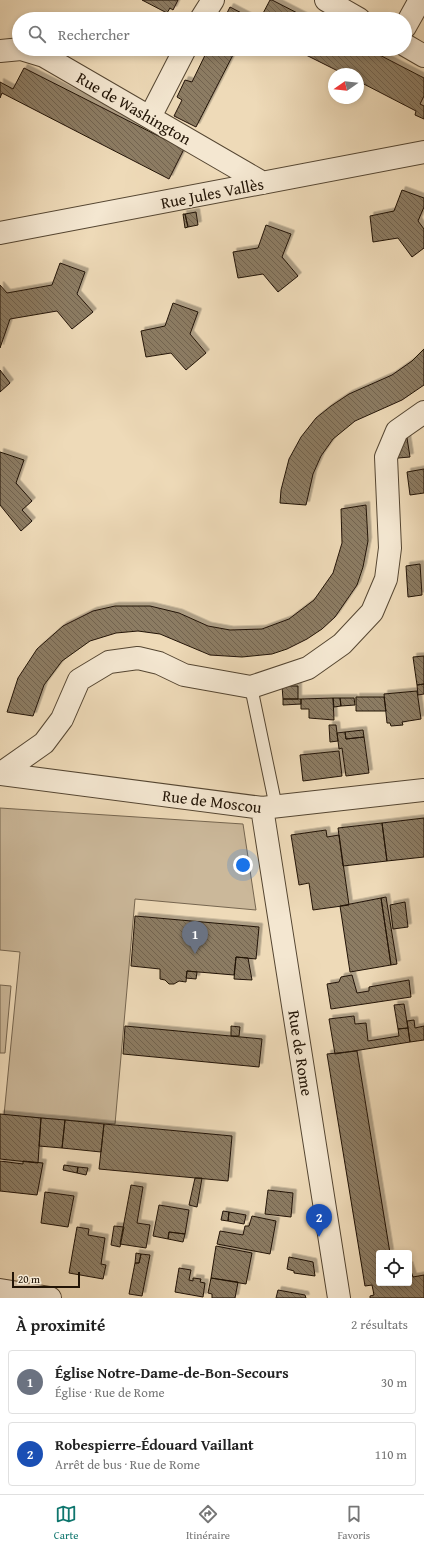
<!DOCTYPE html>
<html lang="fr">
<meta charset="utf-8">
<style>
:root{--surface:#fff;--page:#f2f2f2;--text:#222;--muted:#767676;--line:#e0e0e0;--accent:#0f766e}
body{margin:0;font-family:"Gentium Book Plus",serif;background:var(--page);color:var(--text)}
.controls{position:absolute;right:12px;bottom:12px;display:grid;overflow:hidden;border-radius:4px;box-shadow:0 2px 6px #0003}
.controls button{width:36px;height:36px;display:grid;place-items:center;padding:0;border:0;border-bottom:1px solid var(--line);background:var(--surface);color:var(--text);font:20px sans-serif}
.compass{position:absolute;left:328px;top:68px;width:36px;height:36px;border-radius:50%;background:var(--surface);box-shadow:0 2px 6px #0003;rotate:256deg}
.scale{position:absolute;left:12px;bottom:10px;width:68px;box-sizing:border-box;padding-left:4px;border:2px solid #221406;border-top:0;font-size:11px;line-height:14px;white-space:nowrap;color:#221406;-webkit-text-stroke:3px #f4e7d1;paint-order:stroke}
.you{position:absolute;left:243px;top:865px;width:14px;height:14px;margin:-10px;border:3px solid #fff;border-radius:50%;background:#1a73e8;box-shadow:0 0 0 6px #1a73e833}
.badge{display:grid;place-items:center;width:26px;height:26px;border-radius:50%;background:var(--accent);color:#fff;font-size:13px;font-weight:700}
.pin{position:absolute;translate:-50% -33px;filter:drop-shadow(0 1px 2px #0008)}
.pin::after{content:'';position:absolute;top:21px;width:14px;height:12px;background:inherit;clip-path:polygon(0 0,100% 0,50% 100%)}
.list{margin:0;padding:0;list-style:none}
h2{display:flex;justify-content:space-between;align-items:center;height:52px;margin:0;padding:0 16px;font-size:17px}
h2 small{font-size:13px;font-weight:400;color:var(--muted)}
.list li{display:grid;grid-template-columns:26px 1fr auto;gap:12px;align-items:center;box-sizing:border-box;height:64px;margin:0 8px 8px;padding:0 8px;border:1px solid var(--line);border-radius:4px}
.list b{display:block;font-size:15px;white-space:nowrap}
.list p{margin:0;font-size:13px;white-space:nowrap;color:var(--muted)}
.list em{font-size:13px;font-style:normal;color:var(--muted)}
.icon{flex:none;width:22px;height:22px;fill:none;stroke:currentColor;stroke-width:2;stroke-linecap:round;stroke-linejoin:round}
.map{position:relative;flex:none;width:424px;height:1298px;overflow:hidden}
.search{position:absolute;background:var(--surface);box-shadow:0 2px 6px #0003;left:12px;right:12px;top:12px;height:44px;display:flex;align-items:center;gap:10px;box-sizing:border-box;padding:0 14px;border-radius:22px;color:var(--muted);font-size:15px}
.sheet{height:196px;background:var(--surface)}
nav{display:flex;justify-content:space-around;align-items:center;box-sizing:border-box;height:56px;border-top:1px solid var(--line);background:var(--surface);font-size:11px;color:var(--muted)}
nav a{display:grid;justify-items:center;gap:2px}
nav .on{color:var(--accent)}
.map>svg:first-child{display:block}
.green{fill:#cbb89a;stroke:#766650}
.building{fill:url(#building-back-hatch);stroke:#221406;filter:url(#shadow)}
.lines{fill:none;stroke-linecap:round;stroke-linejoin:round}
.lane-casing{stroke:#554632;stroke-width:14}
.street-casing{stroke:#554632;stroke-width:24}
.lane{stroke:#f4e7d1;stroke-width:12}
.street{stroke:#f4e7d1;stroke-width:22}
.labels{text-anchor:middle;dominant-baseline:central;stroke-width:3;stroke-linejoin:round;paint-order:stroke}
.street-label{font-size:16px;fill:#221406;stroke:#f4e7d1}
</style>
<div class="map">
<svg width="424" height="1298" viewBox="0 0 424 1298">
<defs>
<pattern id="building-back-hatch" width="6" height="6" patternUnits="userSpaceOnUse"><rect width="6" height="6" fill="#8c7b63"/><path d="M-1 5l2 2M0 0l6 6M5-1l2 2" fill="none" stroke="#726450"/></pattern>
<filter id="shadow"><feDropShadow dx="3.5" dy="-3.5" stdDeviation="0" flood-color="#0004"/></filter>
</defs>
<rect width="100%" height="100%" fill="#eedab8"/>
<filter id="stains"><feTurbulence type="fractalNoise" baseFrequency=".005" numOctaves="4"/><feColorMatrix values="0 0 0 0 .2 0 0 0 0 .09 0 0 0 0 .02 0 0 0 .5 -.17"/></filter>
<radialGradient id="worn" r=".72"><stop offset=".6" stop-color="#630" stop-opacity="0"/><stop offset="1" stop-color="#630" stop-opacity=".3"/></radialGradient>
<path class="green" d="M0,808L243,824L256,910L135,899L115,1124L4,1115L20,952L0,950Z
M0,985L11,986L5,1053H0Z"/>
<path class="building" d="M142,0H178L173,10L170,8L167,13Z
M270,0H272L309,19H260Z
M230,7L253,19H224Z
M208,49H236L196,127L174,116L182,100L177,97L185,80L192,82Z
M294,49H368L424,78V96L420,104L424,106V119L415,115L416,111L358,81V74H344Z
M24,68L184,149L169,179L2,93L0,98V82L13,89Z
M402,190L424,198V207L418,221L424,229V248L412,257L398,238L373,242L370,216L394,211Z
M196,212L198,225L188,227L185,214Z
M183,214H185L188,227L185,228Z
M266,225L291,234L282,257L298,276L278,292L263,274L238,278L233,252L258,248Z
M60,263L85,272L77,294L93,312L72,329L57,311L10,319L0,348V285L7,293L52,285Z
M173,303L198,312L190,334L206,353L186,370L171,353L146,357L141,331L165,326Z
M424,349V385L402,400L355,421L333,439L321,456L313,474L306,505L280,503L281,490L289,459L301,437L316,418L331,406L349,394L392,375L412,361Z
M0,370L10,383L0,392Z
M407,438L410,457L398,458L397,440Z
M0,452L24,460L16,483L32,501L22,510L32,521L21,531L0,505Z
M424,469V493L410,495L407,472Z
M366,505L368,541L363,567L357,585L335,617L322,629L307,639L287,649L272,654L242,657L210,655L160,634L138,631L116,633L90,641L62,661L44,685L33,716L7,712L18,678L37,649L63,626L93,611L115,606H150L179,613L208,626L230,630L262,629L289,619L314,600L333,573L342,543L341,509Z
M420,564L422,595L408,597L406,566Z
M424,656V684L417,685L413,657Z
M424,684V694L418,695L417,685Z
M282,686H298V699H283Z
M417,691L421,719L402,722L403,725L391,726L390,723H387L384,694Z
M356,697H384L386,711H356Z
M333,698H340L341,706L334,707Z
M333,698L334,720L309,718V709H301V699Z
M340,698H354L355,705L341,706Z
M283,699H301V704L283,705Z
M329,725H336L338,741L330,742Z
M363,730L364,737L346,739L345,732Z
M345,732L346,739L364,737L369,773L346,776L342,748L339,749L337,733Z
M339,751L342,776L303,781L300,755Z
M424,818V857L387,861L382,823Z
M382,823L387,861L343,866L338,828Z
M326,830L327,837L339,835L349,905L313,910L309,883L299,885L291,835Z
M386,897L397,964L391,965L381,898Z
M381,898L391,965L350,972L340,906Z
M405,902L408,927L393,929L390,905Z
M135,916L259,927L256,959L236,957L234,975L187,971L186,982L179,981L174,984H169L165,980L160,979V969L131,966Z
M236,957L248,958L252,980L234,979Z
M187,971L197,972L196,979L186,978Z
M352,975L357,993L369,991V987L409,980L411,997L331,1009L327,984L339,982L341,977Z
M404,1004L408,1028L398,1029L394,1005Z
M354,1016L355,1024L366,1023L368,1041L399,1036L398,1029L408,1028L410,1042L335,1054L329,1019Z
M414,1020L415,1028L424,1026V1040L410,1042L407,1021Z
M125,1026L262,1039L259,1067L123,1054Z
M231,1026L240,1027L239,1036H231Z
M357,1051L390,1253H379V1283H409V1265L413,1277L424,1275V1298H370V1296L374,1295L372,1285L365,1286L327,1054Z
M0,1114L41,1118L38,1163L0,1159Z
M41,1118L65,1120L62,1148L39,1146Z
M65,1120L104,1124L101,1152L62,1148Z
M104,1124L232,1136L228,1181L99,1169Z
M0,1161L23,1164V1161L43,1163L37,1195L0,1191Z
M64,1165L78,1167L77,1173L63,1170Z
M78,1167L88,1168L86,1175L77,1173Z
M195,1178H202L197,1207L189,1205Z
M131,1185L143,1187L137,1223L150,1225L146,1248L120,1244Z
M268,1190L293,1193L291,1217L265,1214Z
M45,1192L74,1196L68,1227L41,1223Z
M159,1205L189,1210L185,1234L169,1232L168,1239L153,1236Z
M223,1211L229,1212L228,1221L221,1220Z
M229,1212L246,1215L244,1224L228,1221Z
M252,1216L276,1221L270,1254L217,1244L220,1231L243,1235L245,1226H249Z
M114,1226L124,1227L120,1247L111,1245Z
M77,1227L89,1229L88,1235L105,1238L101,1264L106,1265L103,1279L69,1273Z
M169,1232L185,1234L183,1242L168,1239Z
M216,1246L252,1253L246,1284L211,1278Z
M136,1253L141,1254L139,1263H135Z
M141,1254L150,1255L142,1296L129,1294L135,1263H139Z
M289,1257L313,1262L315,1276L294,1273V1271L287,1269Z
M179,1268L191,1270L189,1280L193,1281V1278L201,1279L200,1282L205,1283L203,1297L175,1292Z
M211,1278L238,1282L235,1298H212V1294L208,1293Z
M278,1290L305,1295L306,1298H276Z"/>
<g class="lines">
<g class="lane-casing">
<path id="lane" d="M251,687L276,807"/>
</g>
<g class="street-casing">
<path id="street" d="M326,0L359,19
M201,19L213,0
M405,27L420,0
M405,45L424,56
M0,51L21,49L44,56L263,183
M150,117L185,49
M0,233L424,152
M0,774L44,743L62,719L79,680L109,662L138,658L159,663L184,675L251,687L308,668L342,644L372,612L386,579L390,548L386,457L397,431L424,412
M0,774L262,808L424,790
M262,808L339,1298
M0,1290L50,1298"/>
</g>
<use href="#lane" class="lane"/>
<use href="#street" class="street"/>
</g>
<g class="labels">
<g class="street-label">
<text transform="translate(134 108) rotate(30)">Rue de Washington</text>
<text transform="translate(212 193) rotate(-11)">Rue Jules Vallès</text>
<text transform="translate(212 801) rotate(7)">Rue de Moscou</text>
<text transform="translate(301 1053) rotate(81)">Rue de Rome</text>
</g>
</g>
<rect width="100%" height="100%" filter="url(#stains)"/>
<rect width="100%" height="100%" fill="url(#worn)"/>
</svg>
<div class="controls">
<button><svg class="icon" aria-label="locate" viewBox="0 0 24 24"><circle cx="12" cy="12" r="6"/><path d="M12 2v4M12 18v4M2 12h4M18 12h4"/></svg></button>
</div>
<svg class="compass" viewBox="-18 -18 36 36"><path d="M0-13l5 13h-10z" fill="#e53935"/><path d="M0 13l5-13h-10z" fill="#767676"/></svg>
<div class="scale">20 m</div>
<div class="you"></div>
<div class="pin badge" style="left:195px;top:954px;background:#6b7280">1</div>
<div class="pin badge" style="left:319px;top:1237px;background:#1a4fb4">2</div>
<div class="search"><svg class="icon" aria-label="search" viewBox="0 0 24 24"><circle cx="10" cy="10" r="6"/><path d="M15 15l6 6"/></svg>Rechercher</div>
</div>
<section class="sheet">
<h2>À proximité<small>2 résultats</small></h2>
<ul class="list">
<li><span class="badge" style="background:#6b7280">1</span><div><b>Église Notre-Dame-de-Bon-Secours</b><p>Église · Rue de Rome</p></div><em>30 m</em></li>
<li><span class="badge" style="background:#1a4fb4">2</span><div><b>Robespierre-Édouard Vaillant</b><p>Arrêt de bus · Rue de Rome</p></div><em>110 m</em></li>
</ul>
</section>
<nav>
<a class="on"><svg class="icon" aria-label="map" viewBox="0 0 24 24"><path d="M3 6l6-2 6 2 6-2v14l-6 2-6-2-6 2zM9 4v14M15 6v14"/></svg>Carte</a>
<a><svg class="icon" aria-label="directions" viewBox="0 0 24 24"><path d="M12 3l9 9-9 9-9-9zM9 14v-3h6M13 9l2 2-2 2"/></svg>Itinéraire</a>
<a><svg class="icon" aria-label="saved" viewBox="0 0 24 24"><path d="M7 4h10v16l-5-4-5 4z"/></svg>Favoris</a>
</nav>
